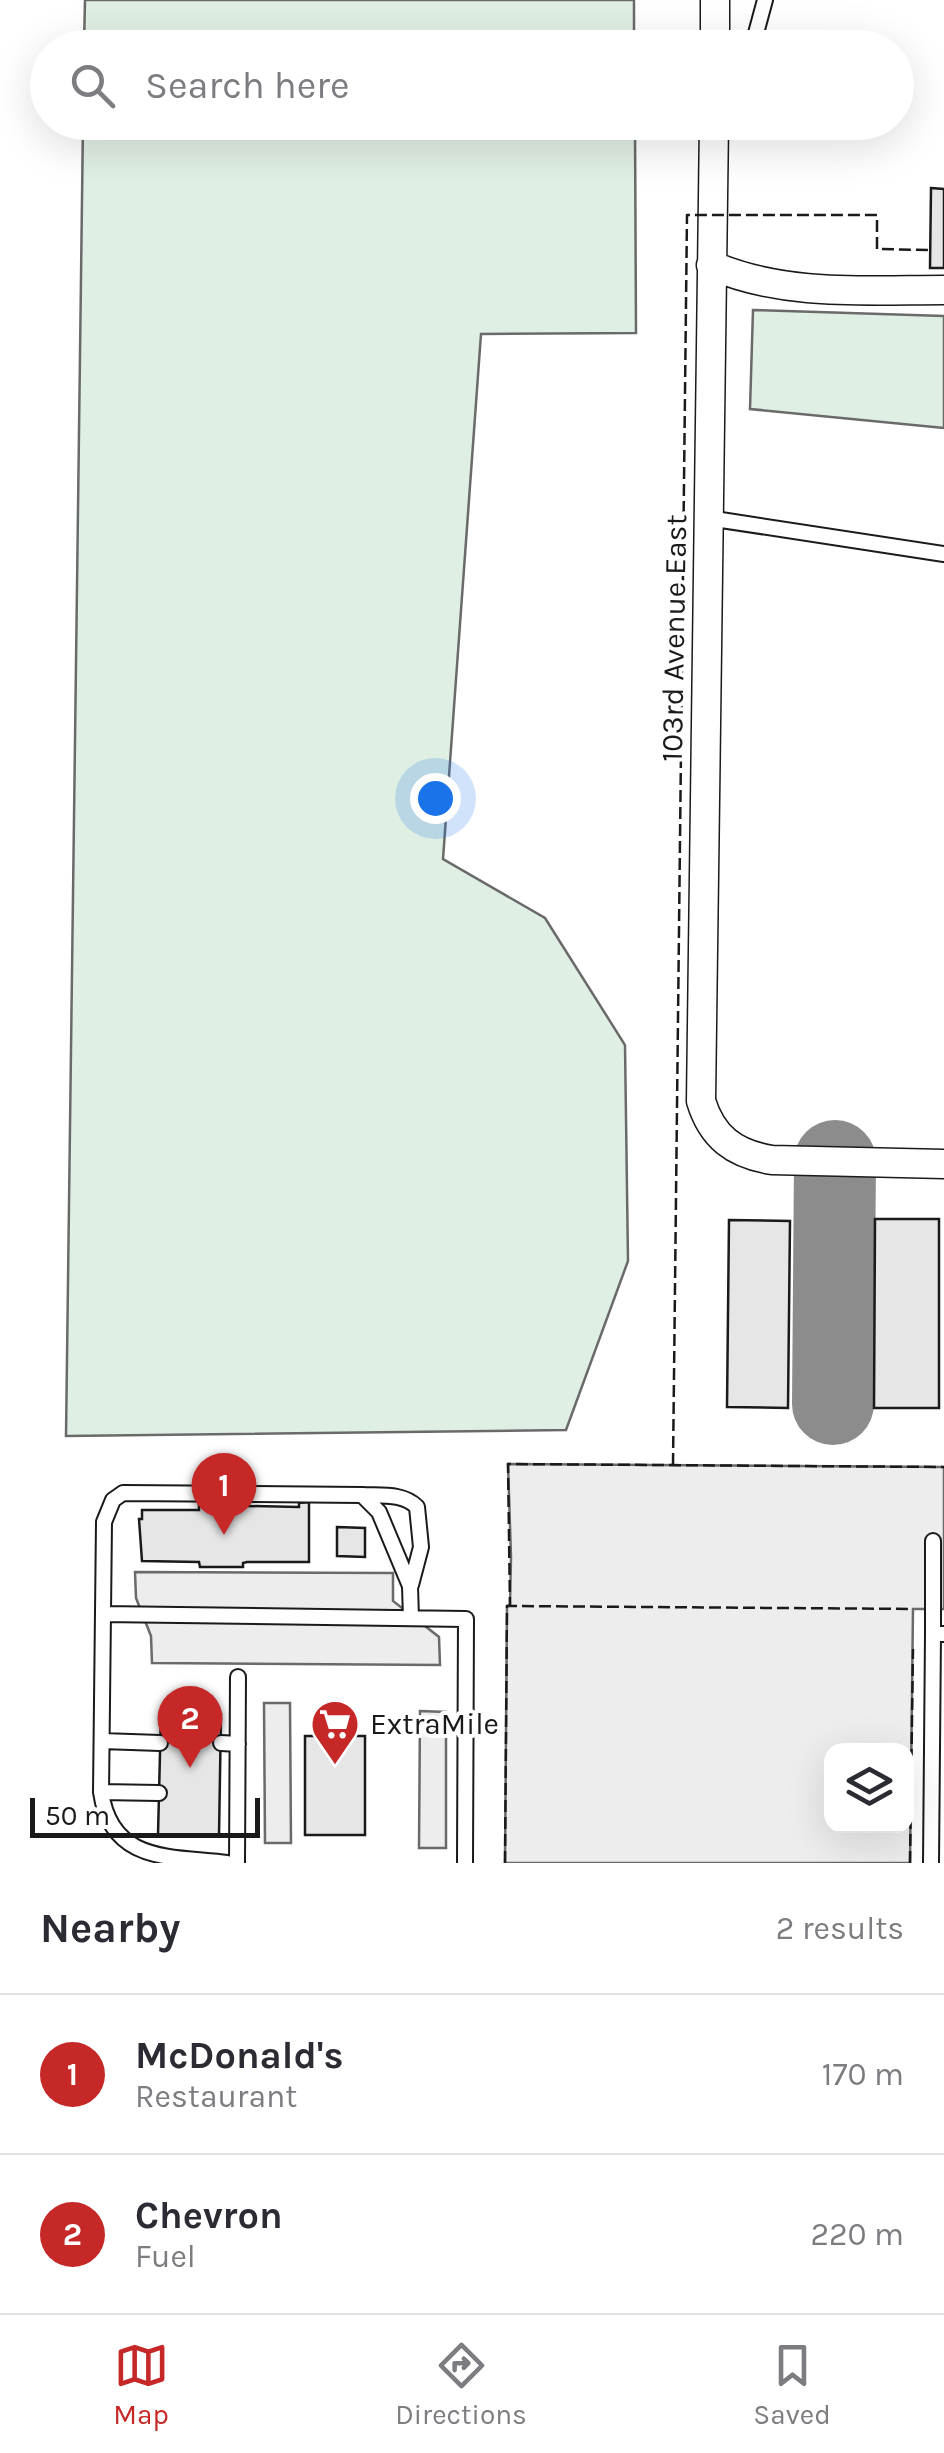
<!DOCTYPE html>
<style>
:root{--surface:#fff;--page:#f2f2f3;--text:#2b2b33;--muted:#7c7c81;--line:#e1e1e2;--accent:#c62828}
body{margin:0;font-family:Karla,sans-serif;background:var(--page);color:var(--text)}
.controls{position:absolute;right:30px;bottom:30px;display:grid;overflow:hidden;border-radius:20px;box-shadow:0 10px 40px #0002}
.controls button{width:90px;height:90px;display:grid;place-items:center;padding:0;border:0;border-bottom:2px solid var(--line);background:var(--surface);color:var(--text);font:50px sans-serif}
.scale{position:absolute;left:30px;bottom:25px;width:230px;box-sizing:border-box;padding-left:10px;border:5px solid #1a1a1a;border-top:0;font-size:28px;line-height:35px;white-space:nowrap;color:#1a1a1a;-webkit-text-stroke:8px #fff;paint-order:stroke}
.you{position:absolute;left:435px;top:798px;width:35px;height:35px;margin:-25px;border:8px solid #fff;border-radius:50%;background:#1a73e8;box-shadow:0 0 0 15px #1a73e833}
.badge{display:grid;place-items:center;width:65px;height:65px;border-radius:50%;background:var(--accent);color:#fff;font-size:32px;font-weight:700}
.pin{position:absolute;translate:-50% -82px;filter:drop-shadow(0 2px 5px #0008)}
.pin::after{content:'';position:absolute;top:52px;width:35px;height:30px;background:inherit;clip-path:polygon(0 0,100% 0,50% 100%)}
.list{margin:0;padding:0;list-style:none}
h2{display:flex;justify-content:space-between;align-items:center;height:130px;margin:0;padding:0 40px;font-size:42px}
h2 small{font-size:32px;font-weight:400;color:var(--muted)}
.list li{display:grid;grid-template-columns:65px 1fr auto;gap:30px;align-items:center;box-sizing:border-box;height:160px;padding:0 40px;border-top:2px solid var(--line)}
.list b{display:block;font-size:38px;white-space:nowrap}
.list p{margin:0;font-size:32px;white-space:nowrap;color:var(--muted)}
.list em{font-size:32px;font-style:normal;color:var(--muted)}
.icon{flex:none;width:55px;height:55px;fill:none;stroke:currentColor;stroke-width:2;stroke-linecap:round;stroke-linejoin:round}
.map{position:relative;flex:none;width:944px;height:1863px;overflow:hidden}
.search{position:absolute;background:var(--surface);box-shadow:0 10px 40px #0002;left:30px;right:30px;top:30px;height:110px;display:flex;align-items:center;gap:25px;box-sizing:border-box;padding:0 35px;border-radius:55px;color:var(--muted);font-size:38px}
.sheet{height:450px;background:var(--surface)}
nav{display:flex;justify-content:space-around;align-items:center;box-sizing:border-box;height:140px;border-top:2px solid var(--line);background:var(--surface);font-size:28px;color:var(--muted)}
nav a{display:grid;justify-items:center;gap:5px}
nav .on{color:var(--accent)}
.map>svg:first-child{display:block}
.green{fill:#e0efe3;stroke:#6a6a6a;stroke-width:2.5}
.parking{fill:#ededed;stroke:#6a6a6a;stroke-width:2.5;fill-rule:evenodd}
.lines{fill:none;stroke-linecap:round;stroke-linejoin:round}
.taxiway{stroke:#8c8c8c;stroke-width:82}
.building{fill:#e6e6e6;stroke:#1a1a1a;stroke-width:2.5}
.service-casing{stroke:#1a1a1a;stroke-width:18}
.minor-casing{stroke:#1a1a1a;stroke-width:31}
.service{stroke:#fff;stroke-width:14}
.minor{stroke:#fff;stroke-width:28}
.fence{stroke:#1a1a1a;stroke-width:2.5;stroke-dasharray:12 5;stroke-linecap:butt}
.labels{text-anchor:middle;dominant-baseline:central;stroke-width:8;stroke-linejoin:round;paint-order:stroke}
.street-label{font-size:30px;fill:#1a1a1a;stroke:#fff}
.poi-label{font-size:30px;fill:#1a1a1a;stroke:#fff;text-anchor:start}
</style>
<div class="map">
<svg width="944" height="1863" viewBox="0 0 944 1863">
<rect width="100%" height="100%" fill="#fff"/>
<path class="green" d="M85,0H634V47H84Z
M83,123H635L636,333L481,334L443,859L545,918L625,1045L628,1261L566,1430L66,1436Z
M753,310L944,316V428L750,409Z"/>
<path class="parking" d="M508,1464L944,1467V1609H913L910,1863H505L507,1606L510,1605L511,1557ZM832,1750H906V1826H832Z
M135,1572L393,1573V1601L439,1637L440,1665L152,1663L151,1636L136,1598Z
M264,1703H290L291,1843H265Z
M420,1711L446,1712V1848H419Z"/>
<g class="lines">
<path class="taxiway" d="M833,1404L835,1161"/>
</g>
<path class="building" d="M931,188L944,189V268H930Z
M875,1219H939V1408H874Z
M729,1220L790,1221L788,1408L727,1407Z
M199,1502H249V1506L299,1507V1503L309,1502V1562H247L243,1563V1567H200L199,1562L142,1561L139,1519H142V1510H199Z
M337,1527L365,1528V1557L337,1556Z
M161,1713L221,1714L219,1836L158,1835Z
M305,1736H365V1835H305Z"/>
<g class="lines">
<g class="service-casing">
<path id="service" d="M752,48L765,0
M708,518L944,554
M362,1495C382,1496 403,1493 417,1507L421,1547L411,1585
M103,1614L466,1619L465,1863
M933,1634V1541
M102,1741L160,1743
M221,1743L238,1744
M101,1792L159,1793
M227,1863C170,1856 111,1863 101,1792L104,1522L113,1500L123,1493L362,1495L379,1512L410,1586L411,1618
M237,1863L238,1677
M931,1863L933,1634H944"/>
</g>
<g class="minor-casing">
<path id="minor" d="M715,48V0
M714,122L701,1101C712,1137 734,1154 772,1160L944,1164
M711,265C784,297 866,290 944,290"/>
</g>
<use href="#service" class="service"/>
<use href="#minor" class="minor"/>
<path class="fence" d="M673,1465L687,215H877V249L930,250
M507,1606H510L508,1464L944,1467
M505,1863L507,1606L913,1609
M910,1863L913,1649"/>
</g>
<defs>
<g id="supermarket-pin" transform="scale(2.5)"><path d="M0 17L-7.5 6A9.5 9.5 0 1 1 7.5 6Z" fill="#c62828" stroke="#fff"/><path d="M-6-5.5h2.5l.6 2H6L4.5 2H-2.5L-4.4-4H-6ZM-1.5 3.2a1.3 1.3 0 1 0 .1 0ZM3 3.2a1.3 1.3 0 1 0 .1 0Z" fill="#fff"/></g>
</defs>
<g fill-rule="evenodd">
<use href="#supermarket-pin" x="335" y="1724"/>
</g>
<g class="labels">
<g class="street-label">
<text transform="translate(674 638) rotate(-89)">103rd Avenue East</text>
</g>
<g class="poi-label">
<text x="370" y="1724">ExtraMile</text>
</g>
</g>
</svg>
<div class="controls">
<button><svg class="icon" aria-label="layers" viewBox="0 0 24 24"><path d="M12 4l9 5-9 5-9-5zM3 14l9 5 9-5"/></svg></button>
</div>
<div class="scale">50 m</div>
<div class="you"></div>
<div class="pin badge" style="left:224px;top:1535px">1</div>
<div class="pin badge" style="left:190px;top:1768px">2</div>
<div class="search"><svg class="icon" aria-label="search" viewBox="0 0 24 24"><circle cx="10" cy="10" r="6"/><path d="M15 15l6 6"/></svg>Search here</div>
</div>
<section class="sheet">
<h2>Nearby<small>2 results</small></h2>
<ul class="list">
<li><span class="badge">1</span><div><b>McDonald's</b><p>Restaurant</p></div><em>170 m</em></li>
<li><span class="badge">2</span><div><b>Chevron</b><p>Fuel</p></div><em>220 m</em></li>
</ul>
</section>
<nav>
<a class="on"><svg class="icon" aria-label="map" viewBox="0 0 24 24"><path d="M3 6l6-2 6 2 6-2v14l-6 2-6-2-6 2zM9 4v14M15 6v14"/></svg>Map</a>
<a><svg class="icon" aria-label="directions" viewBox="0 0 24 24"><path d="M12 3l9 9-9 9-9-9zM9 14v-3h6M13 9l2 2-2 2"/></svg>Directions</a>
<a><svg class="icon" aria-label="saved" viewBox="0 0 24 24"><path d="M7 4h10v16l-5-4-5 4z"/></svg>Saved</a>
</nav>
